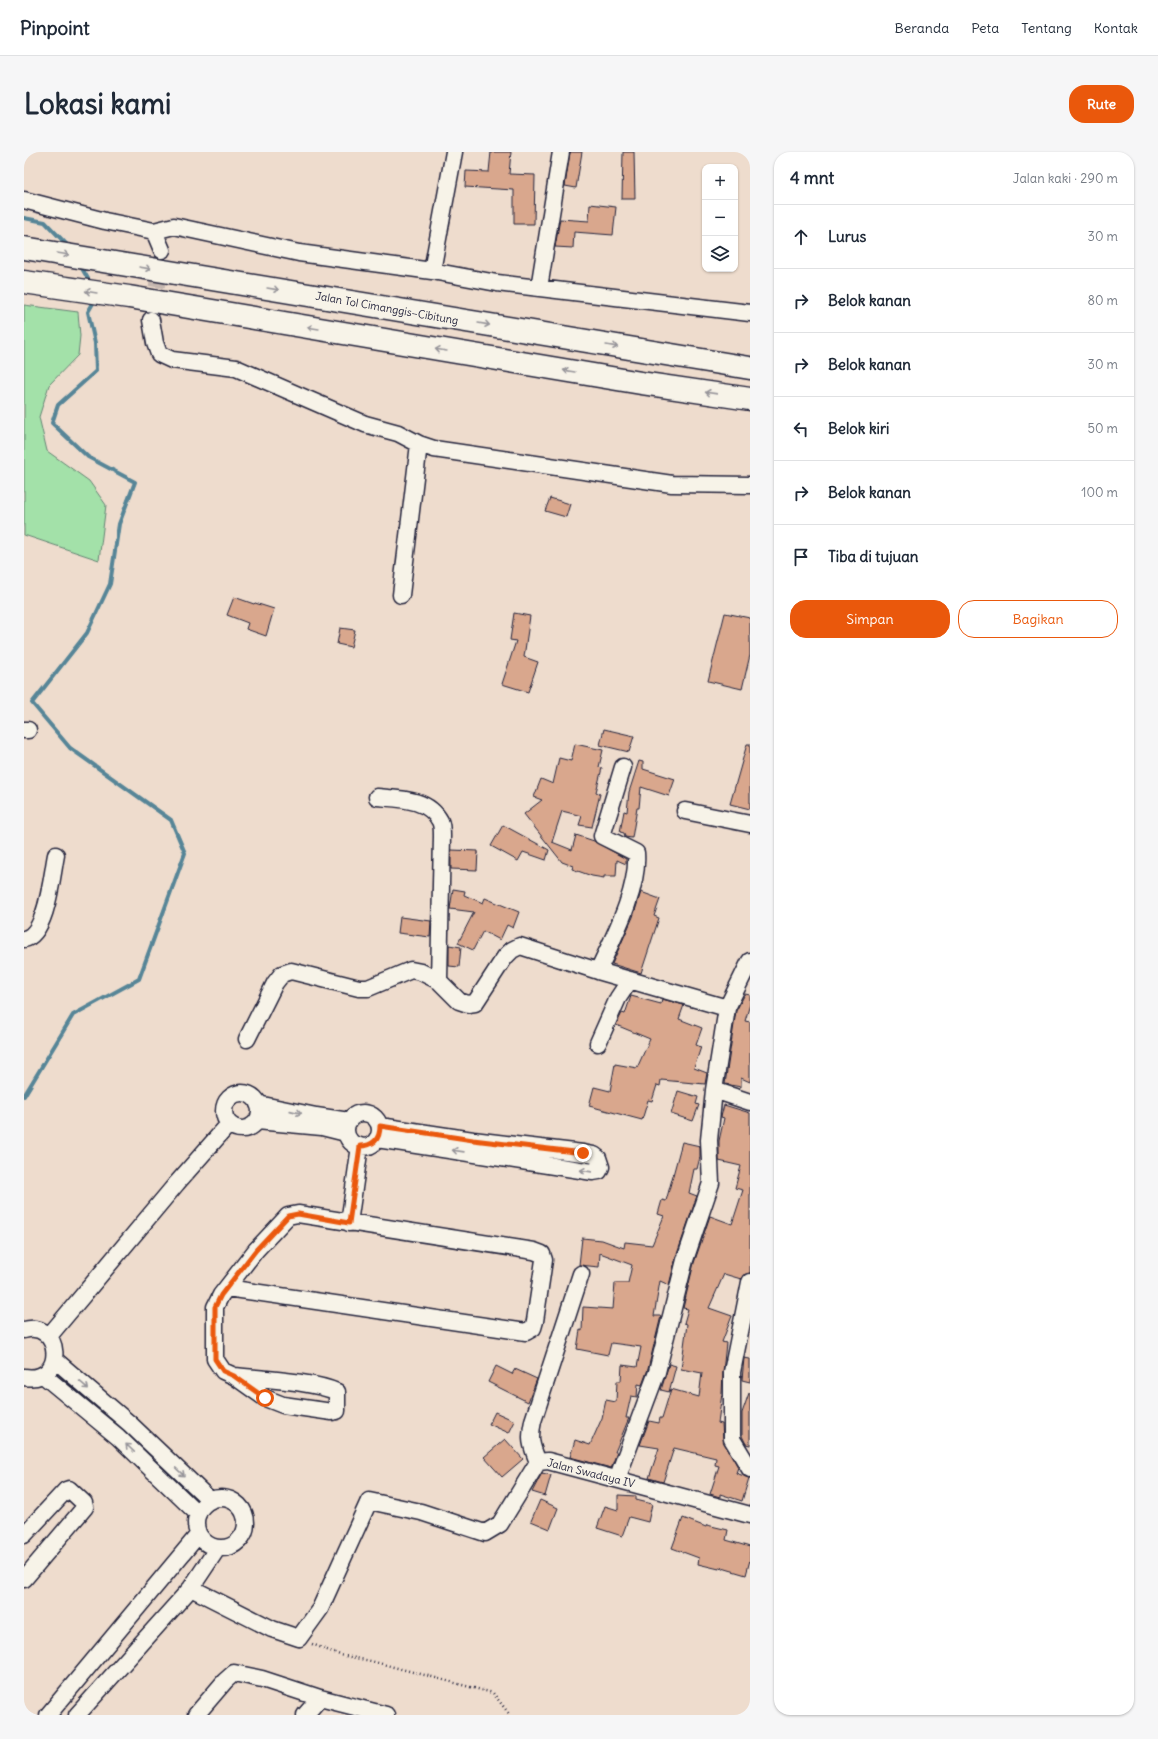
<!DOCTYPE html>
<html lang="id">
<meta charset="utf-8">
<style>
:root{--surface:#fff;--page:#f6f6f7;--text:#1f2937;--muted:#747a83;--line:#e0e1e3;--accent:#ea580c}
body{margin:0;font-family:Delius,sans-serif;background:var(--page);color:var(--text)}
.controls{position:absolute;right:12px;top:12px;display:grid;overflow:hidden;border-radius:8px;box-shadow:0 1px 3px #0004}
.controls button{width:36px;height:36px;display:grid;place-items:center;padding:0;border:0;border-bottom:1px solid var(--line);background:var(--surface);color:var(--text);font:20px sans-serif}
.stop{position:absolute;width:12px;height:12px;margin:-9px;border:3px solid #ea580c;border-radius:50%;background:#fff}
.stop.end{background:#ea580c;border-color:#fff;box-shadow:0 1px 4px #0008}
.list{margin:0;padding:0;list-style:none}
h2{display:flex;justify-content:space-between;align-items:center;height:52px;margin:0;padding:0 16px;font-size:17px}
h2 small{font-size:13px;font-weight:400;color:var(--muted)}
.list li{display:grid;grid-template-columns:26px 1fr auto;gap:12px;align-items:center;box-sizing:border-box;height:64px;padding:0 16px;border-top:1px solid var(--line)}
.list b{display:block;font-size:15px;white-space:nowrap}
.list em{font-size:13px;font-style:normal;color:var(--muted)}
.actions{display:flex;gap:8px;padding:12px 16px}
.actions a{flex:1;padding:9px 0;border:1px solid var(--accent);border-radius:16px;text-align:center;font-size:14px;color:var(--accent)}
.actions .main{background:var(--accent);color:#fff}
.icon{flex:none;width:22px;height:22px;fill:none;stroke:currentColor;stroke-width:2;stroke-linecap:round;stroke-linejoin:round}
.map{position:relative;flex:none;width:726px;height:1563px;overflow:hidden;border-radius:16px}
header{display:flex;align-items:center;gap:24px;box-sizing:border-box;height:56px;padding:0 20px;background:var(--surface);border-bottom:1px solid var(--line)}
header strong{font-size:19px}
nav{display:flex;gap:22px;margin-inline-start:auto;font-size:14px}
.intro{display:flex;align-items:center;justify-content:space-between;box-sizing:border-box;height:96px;padding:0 24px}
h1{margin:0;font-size:28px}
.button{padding:10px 18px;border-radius:16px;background:var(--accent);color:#fff;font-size:14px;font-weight:700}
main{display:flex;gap:24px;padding:0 24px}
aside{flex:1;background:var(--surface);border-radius:16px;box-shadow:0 1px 3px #0004}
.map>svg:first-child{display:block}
.green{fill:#a3e1a9;stroke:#628272}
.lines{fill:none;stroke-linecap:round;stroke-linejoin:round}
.stream{stroke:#568597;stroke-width:4}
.building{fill:#d9a78d;stroke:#22223b}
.street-tunnel{stroke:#c5b7b0;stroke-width:16;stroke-dasharray:16 8;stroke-linecap:butt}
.street-casing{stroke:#22223b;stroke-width:19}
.highway-casing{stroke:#22223b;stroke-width:25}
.path{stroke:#22223b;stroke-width:2.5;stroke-dasharray:1 3;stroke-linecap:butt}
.street{stroke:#f7f3e8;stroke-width:16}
.highway{stroke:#f7f3e8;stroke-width:22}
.oneway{stroke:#97959a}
.route{stroke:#ea580c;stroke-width:5}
.labels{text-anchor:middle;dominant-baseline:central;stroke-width:3;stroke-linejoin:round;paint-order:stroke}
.street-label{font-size:11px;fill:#22223b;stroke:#f7f3e8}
</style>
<header>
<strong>Pinpoint</strong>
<nav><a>Beranda</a><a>Peta</a><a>Tentang</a><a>Kontak</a></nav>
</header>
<div class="intro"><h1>Lokasi kami</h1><a class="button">Rute</a></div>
<main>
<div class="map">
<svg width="726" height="1563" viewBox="0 0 726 1563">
<rect width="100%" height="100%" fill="#eedccd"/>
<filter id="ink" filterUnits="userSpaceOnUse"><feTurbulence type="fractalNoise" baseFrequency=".025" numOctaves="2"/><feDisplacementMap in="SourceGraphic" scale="8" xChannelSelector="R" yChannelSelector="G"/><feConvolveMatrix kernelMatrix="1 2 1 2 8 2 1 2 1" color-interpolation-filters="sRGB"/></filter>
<g filter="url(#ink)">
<path class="green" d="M0,153L54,160L56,184L54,203L25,233L15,265L23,299L65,329L82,353L75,408L0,383Z"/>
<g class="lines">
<path class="stream" d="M0,66L21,70L45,95
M56,113L67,132
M0,944L49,863L115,827L161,701L147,668L46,596L8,551L63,481L86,432L95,372L111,330L64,305L28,271L34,253L72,219L71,191L64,160L72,146"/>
</g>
<path class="building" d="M467,0H487L485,22L511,23L510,72H490V38L441,35L442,19L465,20Z
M546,0H558L552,36L541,34Z
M599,0H610L611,47H598Z
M566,52L592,55L589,83L550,80L549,96L531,95L536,67L565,69Z
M526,346L546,352L542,365L521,359Z
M210,445L230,452L231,451L250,457L242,484L222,477L224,471L203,463Z
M490,461L506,464L500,505L514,510L504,540L478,532L492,489L486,488Z
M701,461L726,466V503L718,537L684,529Z
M316,476L331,478L327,495L313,492Z
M580,577L610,584L605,600L576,593Z
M551,592L579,598L575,615L578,616L572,640L576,642L568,675L555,673L558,664L538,659L528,690L548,698L552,683L570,689L602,707V712L593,708L592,724H580V726L568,724L548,717L549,714L538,710L500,662L518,648L510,645L517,627L529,632L535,606L547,609Z
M723,592H726V657L706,652Z
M615,609L619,610V617L651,627L645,644L617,635L615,656H613L608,686L601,685L600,681L596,680L600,659L603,660L605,640Z
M479,673L525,698L522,708L499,700L494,709L467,694Z
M427,698L454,699L453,718L427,717Z
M429,737L441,739L440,743L459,751L461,746L495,760L489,776L483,773L476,788L459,779L449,798L434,791L450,760L426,757Z
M617,740L636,747L630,764L635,766L617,821L588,812L609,765Z
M376,765L407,769L406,785L374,781Z
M425,793L437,795L435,815L425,814Z
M721,842L726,843V852L721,869L726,870V930L717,926V935L701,932L712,859Z
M607,844L637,852L638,847L660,853L655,867L678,876L672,893L677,895L670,916L683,921L681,932L637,928L636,934L633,933L628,949L624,948L618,968L565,954L570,935L586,939L591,912L613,916L626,887L592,873L598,861L601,862Z
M654,939L674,945L672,952L675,953L669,969L647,962Z
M700,953L726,961V1121L719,1123L717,1127L700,1122L685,1156L708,1164L698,1190L702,1191L699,1220L698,1241L694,1271L698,1272L699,1287L714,1315L712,1321L725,1326L718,1349L696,1342V1345L686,1342L695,1314L691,1313L692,1306L650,1296L639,1330L625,1326L635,1296L616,1293L625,1269L635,1271L636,1266H638L647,1237L675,1245L678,1221L657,1217L663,1172L660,1171L664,1157L659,1156L670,1111L686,1064L708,1072L719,1038L711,1036L717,1014L695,1009V989L700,966L697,965Z
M658,990L676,994V1005L673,1017H670L665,1041L673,1044L652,1105L645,1133L636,1129L630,1164H637L624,1217L618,1233L614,1232L613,1245L607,1244L602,1266H605L591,1300H593L587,1316L546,1305L551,1288L566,1293L578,1266L582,1248L592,1250L593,1229H597L598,1213L613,1215L617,1195L587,1191L584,1203L553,1197L556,1178L558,1179L559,1155L589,1157L591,1131H604L608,1113L576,1101L575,1115L555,1113L558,1086L578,1088L600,1096L601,1090L628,1093L640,1064L634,1062L638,1048L642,1049Z
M720,1206L726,1207V1230L718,1228Z
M645,1212L652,1214L645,1240L637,1238Z
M472,1214L488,1222L491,1217L513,1227L504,1250L464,1230Z
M725,1241H726V1293L722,1292L718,1284V1261Z
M471,1260L491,1269L485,1281L465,1272Z
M481,1287L499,1307L478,1325L460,1305Z
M518,1321L527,1323L521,1344L508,1340Z
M594,1343L612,1344V1348L628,1352L624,1370L605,1365L598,1384L573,1376L581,1354L594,1358Z
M516,1348L534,1356L526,1377L507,1369Z
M659,1366L682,1375L683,1373L704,1378L702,1388L726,1395V1408L722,1423L695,1415V1417L674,1412L675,1406L648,1396Z"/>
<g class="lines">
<path class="street-tunnel" d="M129,159L137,107"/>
<g class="street-casing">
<path id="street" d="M0,48L81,69L130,79L150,74L275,101L408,119L473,131L726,161
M130,79L138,98
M408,119L430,0
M515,136L537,0
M127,168L131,191L135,202L148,208L212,216L341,272L374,281L395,292L410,297L648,332L726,333
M377,443L395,292
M0,578H4
M353,645C375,647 404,646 416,669C418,673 418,680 418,684L415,829
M661,659L726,672
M0,787C23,783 28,722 32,703
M574,819C589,786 615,738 612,701L578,684L599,615
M223,887L251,831L258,822L267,819L335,836H344L387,818L397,820L415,829L435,849L444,852L451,851L481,805L488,798L496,794L574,819L703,856
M574,891L594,846L606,828
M690,938L726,950
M200 959a18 18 0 1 1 36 0a18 18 0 1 1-36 0Z
M234,952L292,964L325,969
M322 978a17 17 0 1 1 34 0a17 17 0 1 1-34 0Z
M233,969L298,975L322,981
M353,987L569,1020L575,1019L577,1015L574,1006L570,1003L559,1001L449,988L356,974
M325,1071L336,994
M726,1130L708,1220V1287L726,1317
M203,1136L502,1180L509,1176L511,1169L520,1108L518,1102L510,1099L274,1062L264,1064L232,1098L197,1143L191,1155V1207L199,1219L210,1224C239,1227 288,1229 313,1240V1259L308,1260L259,1253L241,1246L210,1224
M0,1178C37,1167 44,1232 0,1225
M25,1184L153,1031L205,972
M30,1207L106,1272L186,1348
M19,1223L94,1285L174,1362
M514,1310L524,1309L726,1363
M514,1310C507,1293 505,1287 509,1269L557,1122
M593,1327L633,1220L661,1108L687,1031L685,988L690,938L703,856L726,809
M172 1371a25 25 0 1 1 50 0a25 25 0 1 1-50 0Z
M0,1383L42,1338L45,1337L60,1351L61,1355L0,1427
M167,1436L248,1477L275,1486L296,1457L345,1349L397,1360L461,1381L476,1372L514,1310
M24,1563L174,1383
M53,1563L167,1436L193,1397
M172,1563L201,1529L210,1521L238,1527L296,1546L362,1563
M281,1563L296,1546"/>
</g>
<g class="highway-casing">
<path id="highway" d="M0,96L726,216
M0,130L105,145L617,231L726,247"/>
</g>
<path class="path" d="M288,1492L316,1503L347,1509L469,1541L486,1563"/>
<use href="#street" class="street"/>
<use href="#highway" class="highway"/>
</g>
<defs><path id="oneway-shaft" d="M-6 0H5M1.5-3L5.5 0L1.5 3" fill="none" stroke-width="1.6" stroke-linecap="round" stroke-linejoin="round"/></defs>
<g class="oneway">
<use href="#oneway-shaft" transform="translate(39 102) rotate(9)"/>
<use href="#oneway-shaft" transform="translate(121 116) rotate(10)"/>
<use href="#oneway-shaft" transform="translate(249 137) rotate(10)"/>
<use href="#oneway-shaft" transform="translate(67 140) rotate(-171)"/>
<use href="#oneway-shaft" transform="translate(460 172) rotate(10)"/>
<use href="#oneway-shaft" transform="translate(289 176) rotate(-171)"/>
<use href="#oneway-shaft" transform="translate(588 194) rotate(10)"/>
<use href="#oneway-shaft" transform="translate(417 198) rotate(-171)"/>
<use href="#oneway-shaft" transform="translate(545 219) rotate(-171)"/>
<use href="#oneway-shaft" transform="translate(687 241) rotate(-172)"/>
<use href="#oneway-shaft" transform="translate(272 960) rotate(13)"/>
<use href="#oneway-shaft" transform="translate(434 999) rotate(-172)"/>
<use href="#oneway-shaft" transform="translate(562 1019) rotate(-172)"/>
<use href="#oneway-shaft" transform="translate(60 1233) rotate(41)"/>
<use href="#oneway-shaft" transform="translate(106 1296) rotate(-136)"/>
<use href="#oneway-shaft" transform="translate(156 1320) rotate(43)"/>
</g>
</g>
<g class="lines" filter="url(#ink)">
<path class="route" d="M241,1246L210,1224L199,1219L191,1207V1155L197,1143L232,1098L264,1064L274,1062L325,1071L336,994C349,994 356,988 356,974L449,988L559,1001"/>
</g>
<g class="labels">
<g class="street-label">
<text transform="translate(363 156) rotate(10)">Jalan Tol Cimanggis–Cibitung</text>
<text transform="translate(567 1321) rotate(14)">Jalan Swadaya IV</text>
</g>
</g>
</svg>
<div class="controls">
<button>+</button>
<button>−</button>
<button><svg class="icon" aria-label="layers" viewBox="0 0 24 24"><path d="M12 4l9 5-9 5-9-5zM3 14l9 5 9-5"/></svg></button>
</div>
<div class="stop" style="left:241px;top:1246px"></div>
<div class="stop end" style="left:559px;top:1001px"></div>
</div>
<aside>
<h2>4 mnt<small>Jalan kaki · 290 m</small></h2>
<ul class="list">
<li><svg class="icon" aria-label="ahead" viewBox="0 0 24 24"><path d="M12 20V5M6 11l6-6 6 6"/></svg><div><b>Lurus</b></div><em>30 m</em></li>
<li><svg class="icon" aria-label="right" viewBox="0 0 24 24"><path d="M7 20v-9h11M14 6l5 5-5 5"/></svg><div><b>Belok kanan</b></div><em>80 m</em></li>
<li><svg class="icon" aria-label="right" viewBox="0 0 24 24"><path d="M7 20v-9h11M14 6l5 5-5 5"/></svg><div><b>Belok kanan</b></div><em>30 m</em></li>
<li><svg class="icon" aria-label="left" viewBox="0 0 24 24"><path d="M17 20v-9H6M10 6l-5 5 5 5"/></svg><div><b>Belok kiri</b></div><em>50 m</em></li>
<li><svg class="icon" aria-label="right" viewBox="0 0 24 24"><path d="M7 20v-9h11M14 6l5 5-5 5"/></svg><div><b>Belok kanan</b></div><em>100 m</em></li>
<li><svg class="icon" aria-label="arrive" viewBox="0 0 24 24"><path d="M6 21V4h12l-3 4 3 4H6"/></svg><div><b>Tiba di tujuan</b></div></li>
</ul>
<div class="actions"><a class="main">Simpan</a><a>Bagikan</a></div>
</aside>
</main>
